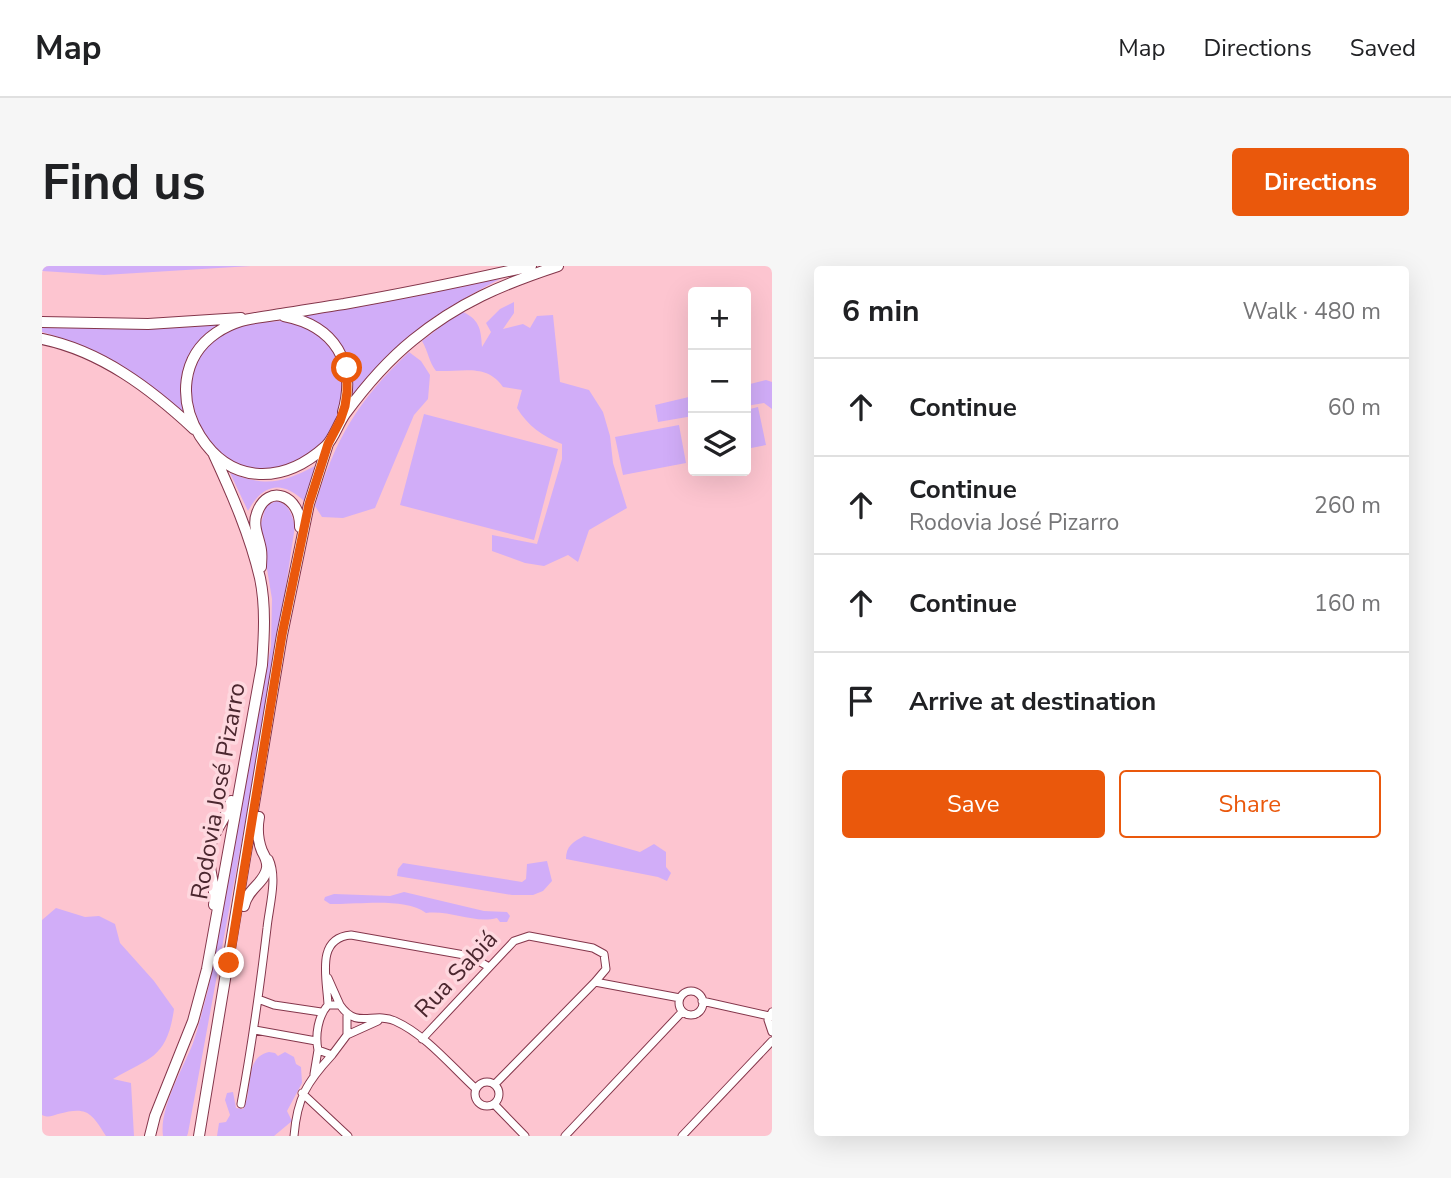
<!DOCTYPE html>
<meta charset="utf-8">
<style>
:root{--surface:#fff;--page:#f6f6f6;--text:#202124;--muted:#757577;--line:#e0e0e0;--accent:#ea580c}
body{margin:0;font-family:"Nunito Sans",sans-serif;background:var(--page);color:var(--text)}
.controls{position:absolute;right:21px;top:21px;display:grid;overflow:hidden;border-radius:7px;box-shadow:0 7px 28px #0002}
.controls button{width:63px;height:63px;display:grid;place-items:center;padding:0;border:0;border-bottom:2px solid var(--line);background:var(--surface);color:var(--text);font:35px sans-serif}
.stop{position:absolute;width:21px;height:21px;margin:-16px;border:5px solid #ea580c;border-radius:50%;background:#fff}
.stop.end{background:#ea580c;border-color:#fff;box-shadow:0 2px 7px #0008}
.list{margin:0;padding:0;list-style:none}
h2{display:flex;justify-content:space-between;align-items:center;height:91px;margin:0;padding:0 28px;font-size:30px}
h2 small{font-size:23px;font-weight:400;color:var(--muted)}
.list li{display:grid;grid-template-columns:46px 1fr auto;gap:21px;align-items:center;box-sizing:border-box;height:98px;padding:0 28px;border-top:2px solid var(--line)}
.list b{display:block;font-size:26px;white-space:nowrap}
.list p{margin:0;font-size:23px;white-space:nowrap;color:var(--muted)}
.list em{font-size:23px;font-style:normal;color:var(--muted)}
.actions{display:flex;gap:14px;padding:21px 28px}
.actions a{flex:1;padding:16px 0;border:2px solid var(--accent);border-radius:7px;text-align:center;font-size:24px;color:var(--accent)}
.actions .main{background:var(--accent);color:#fff}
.icon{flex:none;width:38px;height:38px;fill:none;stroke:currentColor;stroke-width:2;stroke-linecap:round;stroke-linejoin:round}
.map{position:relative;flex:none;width:730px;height:870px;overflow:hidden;border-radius:7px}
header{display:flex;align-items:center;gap:42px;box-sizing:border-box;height:98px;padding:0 35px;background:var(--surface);border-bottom:2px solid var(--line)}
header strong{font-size:33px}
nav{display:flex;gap:38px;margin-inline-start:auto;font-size:24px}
.intro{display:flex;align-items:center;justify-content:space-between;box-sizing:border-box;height:168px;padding:0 42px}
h1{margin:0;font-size:49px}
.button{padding:18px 32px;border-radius:7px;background:var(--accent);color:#fff;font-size:24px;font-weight:700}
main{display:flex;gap:42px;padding:0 42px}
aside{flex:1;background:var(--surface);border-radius:7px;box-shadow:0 7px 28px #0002}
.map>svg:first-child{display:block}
.green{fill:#d1adf8}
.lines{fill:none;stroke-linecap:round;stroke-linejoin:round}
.minor-casing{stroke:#84364b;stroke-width:9}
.primary-casing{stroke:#84364b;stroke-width:12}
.minor{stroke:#fff;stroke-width:7}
.primary{stroke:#fff;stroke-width:10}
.route{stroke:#ea580c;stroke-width:9}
.labels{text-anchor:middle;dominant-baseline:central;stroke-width:7;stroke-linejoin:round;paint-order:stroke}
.street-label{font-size:24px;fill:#4b272f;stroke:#fed8df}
</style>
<header>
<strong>Map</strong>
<nav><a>Map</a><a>Directions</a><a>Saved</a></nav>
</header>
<div class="intro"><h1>Find us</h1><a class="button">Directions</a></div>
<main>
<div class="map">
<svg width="730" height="870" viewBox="0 0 730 870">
<rect width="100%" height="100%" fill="#fdc5d0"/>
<path class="green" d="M0,0H209L62,9L0,5Z
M460,12C395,45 350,79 306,137L302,86L257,50L364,32Z
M472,36V47L461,63L481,58L488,62L495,50L511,49L518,116L547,124L561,146L568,170L571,197L585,242L547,264L536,296L526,289L502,300L483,297L450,285V269L495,278L520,193V178C500,170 486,160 475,142L480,124L461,121C445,97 420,106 394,105C387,96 386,85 380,75L419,45C437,53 439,62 440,81L449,66L444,57L458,43Z
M242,55C286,64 309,94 298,139C295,152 290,168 281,177C249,209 205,215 173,181C153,159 144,138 149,109C151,98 155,94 161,86C166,81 170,74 175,70C194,56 220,56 242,55Z
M182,57C147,84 130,104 144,150C96,112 60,83 0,66V61Z
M367,86L379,95L388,109L386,133L372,149L333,242L301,252L280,251L273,240C293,173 316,134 367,86Z
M724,114L730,116V143L722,137L704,140V119Z
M651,130V150L616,156L613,139Z
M716,141L724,179L704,183V144Z
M382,148L516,183L492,274L358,239Z
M637,159L644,197L581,209L573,171Z
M273,200L263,236C241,214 221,217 206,245L188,207C224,221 240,217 273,200Z
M234,235C247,237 250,249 253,260L232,399L146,867L145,870H121C117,842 141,803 151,777C157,760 161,742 166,724L229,380L230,333L218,261L224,240Z
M542,570L598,586L612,578L624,586V601L629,607L625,615L616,611L524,593C524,580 531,576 542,570Z
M505,595L510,615L501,625L491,629H470L355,610L356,603L361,597L480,616L484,613L485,598Z
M362,626L442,645L465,646L468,650L465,656H458L455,652C432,658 409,644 384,647C362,631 315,639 288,638L282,634L283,631L292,628L348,630Z
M14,642L43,651L57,650L73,658L78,677L112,715L132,743C125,792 109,791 71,813L89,817L92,870H64C49,846 45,840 16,848C9,850 7,852 0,849V654Z
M227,786L233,787L236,790L243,786L252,791L254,798L259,801L260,817L245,845L250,855L232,870H175L177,857L184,856L188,849L183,834L185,827L191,826L194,842L201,843C212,824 201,792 227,786Z"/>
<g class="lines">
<g class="minor-casing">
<path id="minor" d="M286,712L298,739
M553,716L638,732
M637 737a12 12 0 1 1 24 0a12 12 0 1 1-24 0Z
M216,733L232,739L279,746
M660,735L727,750
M286,739C285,713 273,672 309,669L428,690L447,701
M730,746L726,754L730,766
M305,750V769L290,789L276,784C273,769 276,750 286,739H298C315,764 331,745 353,755C384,769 409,800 434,823
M213,764L274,775
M305,769L336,755
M380,773L472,675L487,670L551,682L562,688L564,703L553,716L453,818
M272,808L276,784
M433 828a12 12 0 1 1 24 0a12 12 0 1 1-24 0Z
M260,827L306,870
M199,838C210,779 218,721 225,662C227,641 236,612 227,593
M452,838L483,870
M252,870C255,832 265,816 290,789
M523,870L640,746
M640,870L730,775"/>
</g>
<g class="primary-casing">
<path id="primary" d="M489,0C427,14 365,27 302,38C281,41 260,45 239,48C213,53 198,51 174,67C139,91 136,135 158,170C190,220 242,218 284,180C292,172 296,158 303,148C322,122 345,95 371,74C416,37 461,18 516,0
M242,50C293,60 315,97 301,146
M0,56L106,58L199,52
M0,73C59,85 109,123 152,163
M219,301C219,296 220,290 219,284C217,271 210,260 215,247C226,216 259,230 258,261
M172,639C175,620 164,601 168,582C171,564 185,553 189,535
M202,640C205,623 223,617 225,602C226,595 223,591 220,585C216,575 215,562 217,551
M108,870L113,850L151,755L165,703L220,399C222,371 224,340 218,312C208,269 190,228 172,189
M157,870L240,369L267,238L286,178"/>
</g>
<use href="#minor" class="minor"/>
<use href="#primary" class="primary"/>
</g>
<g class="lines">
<path class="route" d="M187,697L240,369L267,238L286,178L298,155L303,140L305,126V102"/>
</g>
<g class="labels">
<g class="street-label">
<text transform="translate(176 525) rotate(-80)">Rodovia José Pizarro</text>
<text transform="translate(414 708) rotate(-47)">Rua Sabiá</text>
</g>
</g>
</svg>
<div class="controls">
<button>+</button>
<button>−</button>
<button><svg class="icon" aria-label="layers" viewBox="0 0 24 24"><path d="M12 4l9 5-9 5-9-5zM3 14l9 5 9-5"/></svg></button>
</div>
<div class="stop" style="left:305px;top:102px"></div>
<div class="stop end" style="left:187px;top:697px"></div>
</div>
<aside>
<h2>6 min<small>Walk · 480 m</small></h2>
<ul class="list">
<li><svg class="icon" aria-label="ahead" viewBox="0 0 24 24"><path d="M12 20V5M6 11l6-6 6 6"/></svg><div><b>Continue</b></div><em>60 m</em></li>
<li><svg class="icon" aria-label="ahead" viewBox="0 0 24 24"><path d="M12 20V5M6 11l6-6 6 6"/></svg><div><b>Continue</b><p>Rodovia José Pizarro</p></div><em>260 m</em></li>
<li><svg class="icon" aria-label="ahead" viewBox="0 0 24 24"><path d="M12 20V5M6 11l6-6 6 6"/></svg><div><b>Continue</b></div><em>160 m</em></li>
<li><svg class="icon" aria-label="arrive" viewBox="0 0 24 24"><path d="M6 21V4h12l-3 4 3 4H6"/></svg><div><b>Arrive at destination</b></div></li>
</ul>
<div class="actions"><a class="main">Save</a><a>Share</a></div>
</aside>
</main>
